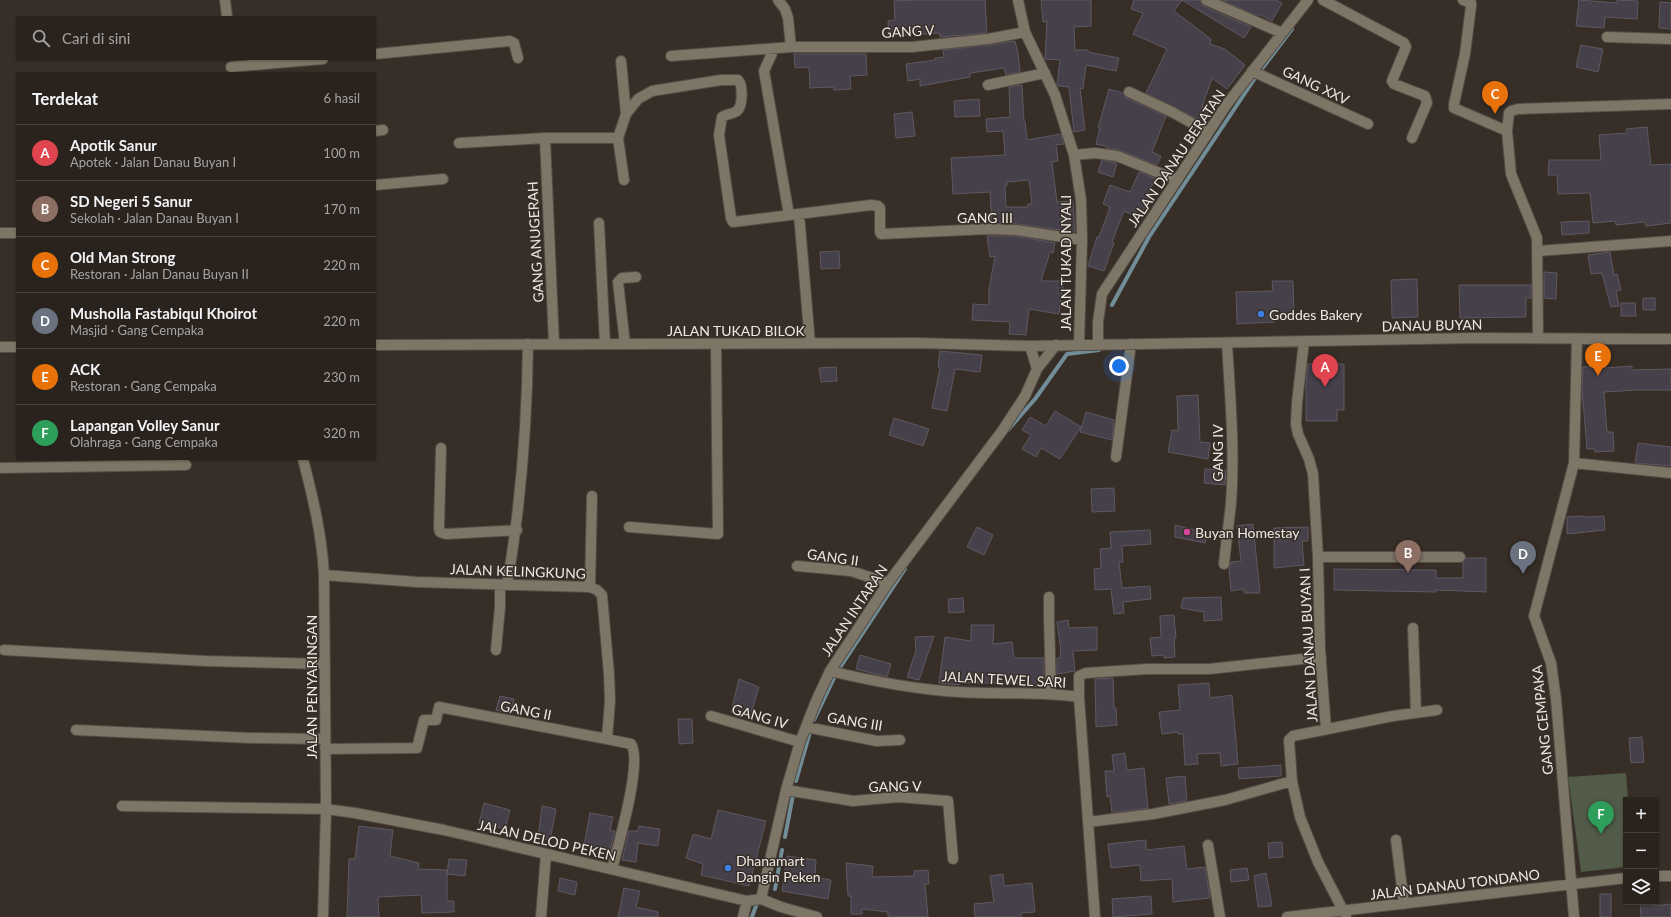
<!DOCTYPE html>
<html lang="id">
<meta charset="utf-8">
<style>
:root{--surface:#29221d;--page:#352f2a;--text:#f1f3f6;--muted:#a5a4a4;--line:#453f3b;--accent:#1dd5b1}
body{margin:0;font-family:Lato,sans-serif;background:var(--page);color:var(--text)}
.controls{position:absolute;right:12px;bottom:12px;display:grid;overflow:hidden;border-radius:0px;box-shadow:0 1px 3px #0004}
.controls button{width:36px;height:36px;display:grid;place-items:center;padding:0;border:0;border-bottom:1px solid var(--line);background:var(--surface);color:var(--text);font:20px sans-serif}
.you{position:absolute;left:1119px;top:366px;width:14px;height:14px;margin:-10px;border:3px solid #fff;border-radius:50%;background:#1a73e8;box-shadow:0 0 0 6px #1a73e833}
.badge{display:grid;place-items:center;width:26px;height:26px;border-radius:50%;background:var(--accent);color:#fff;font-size:13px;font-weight:700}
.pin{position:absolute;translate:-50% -33px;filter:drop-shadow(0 1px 2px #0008)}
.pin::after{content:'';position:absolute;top:21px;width:14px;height:12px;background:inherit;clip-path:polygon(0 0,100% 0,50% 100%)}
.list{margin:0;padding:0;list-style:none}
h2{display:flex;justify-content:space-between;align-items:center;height:52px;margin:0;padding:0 16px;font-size:17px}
h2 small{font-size:13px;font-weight:400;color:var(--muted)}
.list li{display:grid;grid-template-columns:26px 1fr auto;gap:12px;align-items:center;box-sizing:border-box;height:56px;padding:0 16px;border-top:1px solid var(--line)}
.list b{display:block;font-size:15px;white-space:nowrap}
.list p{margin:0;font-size:13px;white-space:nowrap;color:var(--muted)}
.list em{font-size:13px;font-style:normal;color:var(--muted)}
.icon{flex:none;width:22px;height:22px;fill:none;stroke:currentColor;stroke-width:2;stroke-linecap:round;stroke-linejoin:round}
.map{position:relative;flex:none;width:1671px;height:917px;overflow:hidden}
.search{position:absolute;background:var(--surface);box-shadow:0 1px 3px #0004;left:16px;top:16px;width:360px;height:44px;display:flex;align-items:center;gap:10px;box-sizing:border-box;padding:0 14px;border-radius:0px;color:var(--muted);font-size:15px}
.panel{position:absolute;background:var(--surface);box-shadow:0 1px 3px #0004;left:16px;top:72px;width:360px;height:388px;border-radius:0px}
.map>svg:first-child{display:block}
.green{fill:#515b47}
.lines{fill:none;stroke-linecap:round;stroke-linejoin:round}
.stream{stroke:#718e98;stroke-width:4}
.building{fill:#454049;stroke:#5e5862;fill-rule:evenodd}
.minor-casing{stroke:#544c45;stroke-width:12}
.minor{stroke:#7d7566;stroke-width:10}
.shop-dot{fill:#3f7fe0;stroke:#372e27;stroke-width:1.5}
.hotel-dot{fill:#d1479c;stroke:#372e27;stroke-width:1.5}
.labels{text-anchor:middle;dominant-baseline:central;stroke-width:3;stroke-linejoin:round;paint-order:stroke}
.street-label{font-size:14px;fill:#eee8e4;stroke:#372e27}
.poi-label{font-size:14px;fill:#eee8e4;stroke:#372e27;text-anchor:start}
</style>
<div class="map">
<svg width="1671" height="917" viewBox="0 0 1671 917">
<rect width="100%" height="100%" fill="#372e27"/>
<path class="green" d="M1626,773L1628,800H1626V867L1581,872L1568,777Z"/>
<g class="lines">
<path class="stream" d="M1261,70L1292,29
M1112,305L1149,237L1255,78
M1008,430L1035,399L1067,354L1099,350
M841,666L905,569
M814,720L834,678
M796,781L810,732
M785,837L793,795
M775,889L782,850
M752,917L757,903H759"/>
</g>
<path class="building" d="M913,0H985L987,33L940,37V33L889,36L888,21L895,20L894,1Z
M1041,0H1091V26L1074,27L1075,50H1088V52L1119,58L1116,71L1086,65L1083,89L1080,88L1085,130L1074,132L1069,87L1058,86L1057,85L1060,60L1045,59V58L1047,21L1043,22Z
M1134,0H1200L1203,6L1251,27L1244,38L1182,0L1174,11L1211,39L1210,44L1225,49L1245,65L1227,89L1212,78L1202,107L1209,110L1203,122L1146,93L1167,49L1133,34L1143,13L1131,9Z
M1222,0H1276L1282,3L1272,21L1259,14L1258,16Z
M1579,0L1617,3V0L1638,1L1637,19L1605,17L1604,28L1576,26Z
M1660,2L1671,3V29L1659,28Z
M1015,41L1018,53L1020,72L1006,75L1004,68L970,73V77L920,86V79L908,81L906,64L935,60V58L944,57L943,50L989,45Z
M1581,45L1603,49L1598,72L1576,67Z
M794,54H866L867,75L850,76L851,89L834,90V87L810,88L809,67L795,68Z
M1022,85L1024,122L1025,121L1027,140L1061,134L1064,144L1056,145L1058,161L1052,162L1057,202L1073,201L1075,232L1017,224L992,223L990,192L953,194L951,158L1005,155L1003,131L987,132L986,119L1010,117L1009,87ZM1029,180L1032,204H1028V207H1006L1005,186H1007V182Z
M1109,89L1123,93L1126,98L1166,116L1152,152L1161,156L1157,165L1119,150L1106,148V146L1096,144L1100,128H1098Z
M979,99L980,116L955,117L954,101Z
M912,112L915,136L896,138L894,114Z
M1647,127L1651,165L1671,164V223L1646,226L1645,222L1616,225L1615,221L1593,223L1590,193L1558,194L1557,175H1548L1549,160H1601L1599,135L1627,133L1626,129Z
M1102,160L1117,163L1113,177L1098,172Z
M1139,172L1155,178L1151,188L1153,189L1140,218L1124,211L1112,242L1114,243L1104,271L1088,266L1097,237H1099L1110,207L1103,204L1110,185L1130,192Z
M1589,221V233L1562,235L1561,222Z
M987,236H1015L1055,243L1053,253L1050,252L1041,281H1063V292H1062L1059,314L1029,309L1026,335L1009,334L1010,322L972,320L973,304L989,305V289L995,256L990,257Z
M839,251L840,268L821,269L820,252Z
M1610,252L1614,275L1617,274L1621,290L1616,291L1619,306L1611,307L1602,273L1591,274L1588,255Z
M1544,272L1557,273L1556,299L1544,298Z
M1417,279L1418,317L1392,318L1391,280Z
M1272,281H1293L1294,317L1274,318V322L1237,324L1236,292L1273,291Z
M1459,285H1531V298H1526V317L1460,318Z
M1643,298H1655V310H1643Z
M1621,303H1635L1636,316H1621Z
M940,351L982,355L980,372L955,369L947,411L932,408L940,368L938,367Z
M1308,364H1344V410H1337V421H1306V382Z
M1605,366V368L1632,366V370L1671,369V390H1638L1604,392L1607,432H1613L1614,451L1595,452V449H1587L1582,389L1583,367Z
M836,367L837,381L821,382L819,368Z
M1198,395L1200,442L1210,443L1208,459L1168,452L1172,430L1178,431L1177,396Z
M1055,411L1081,427L1060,459L1041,448L1036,457L1022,449L1031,435L1022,430L1030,417L1046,426Z
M1086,412L1114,420L1112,440L1080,432Z
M894,418L929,429L923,446L889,435Z
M1638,443L1671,447V466L1635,463Z
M1205,469L1226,470L1225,485L1204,483Z
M1114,488L1115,511L1092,512L1091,489Z
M1584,516V517L1604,516L1605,530L1567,534V517Z
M1253,524L1260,593H1244V589L1231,591L1229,568L1231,562L1241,561L1237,526Z
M1175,525L1207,533L1205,543L1175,537Z
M977,527L993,535L984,555L967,547Z
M1308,527V541H1302L1304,565L1274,568V528Z
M1150,530L1151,544L1122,546L1123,562H1119L1122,588L1150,586L1151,599L1123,602L1124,613L1114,614L1111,589L1095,590L1094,569L1101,568L1100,549L1111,548L1110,532Z
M1466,558H1486V592L1436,590V592L1334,590V569L1436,570V578H1463V563Z
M1221,597L1222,620L1204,621V612L1181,608L1183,598Z
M963,598L964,612L949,613L948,599Z
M1174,615L1176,638H1174L1175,657L1164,658V655L1152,656L1150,638L1161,637L1160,616Z
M1068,620L1069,628L1097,627V650L1073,651L1075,671L1057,674V658L1061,657L1060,652H1061L1057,622Z
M971,625H994L993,644L1012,642L1014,658H1044V686L1023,687V684L994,683H959V685L939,683L945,637L971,641Z
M934,636L919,680L907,677L916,651L915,637Z
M860,655L891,664L887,677L856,669Z
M1113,678L1114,708H1116L1117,725L1096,727L1095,679Z
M739,679L759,687L750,717L731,712Z
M1209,683L1210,698L1232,695L1238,764L1221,766L1220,753L1197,754L1198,764L1185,765L1183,734H1178V732L1162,734L1159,712L1180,710L1178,685Z
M500,696L514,699L511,714L496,710Z
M678,719H692L693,743L679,744Z
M1642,737L1644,762L1631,763L1629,738Z
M1125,753L1127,770L1144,768L1148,808L1112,813L1110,796L1107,797L1105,771H1114L1112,755Z
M1281,765V776L1239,779L1238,768Z
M1185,776L1187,801L1169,804L1166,778Z
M484,803L510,810L505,829L479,823Z
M542,806L556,809L550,840L538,838Z
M718,810L766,821L749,886L701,875L703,864L686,858L693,834L711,839Z
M590,813L613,817L610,831H615L610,850L584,845Z
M359,826L393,830L390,856L419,863L418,869L447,870V901H454V912L422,913L421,895L378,897L379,917H347L349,859H355Z
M639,826L660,829L658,846L638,843L636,862L622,860L629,831H638Z
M1146,840V850L1184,846L1187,869L1205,867L1210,898L1173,902L1172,879L1141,881L1140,865L1111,868L1108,844Z
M1282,842L1283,857L1269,858L1268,843Z
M787,856L816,860L815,877L831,880L828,899L782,891Z
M449,859L467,860L465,876L447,874Z
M846,863L873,866L872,877L914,876V871L928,870L929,884H925L928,917L888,916V912L862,909V914H851V896H848Z
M1247,868L1249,880L1231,882L1230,870Z
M1266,873L1272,906L1258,907L1254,876Z
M1003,874L1004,886L1032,883L1035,912L1021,913V917H975L974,904L994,902L990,876Z
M560,878L577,882L575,895L558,891Z
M624,888L640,891L636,907L658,912V917H618Z
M1600,894H1611V917H1600Z
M1151,896L1152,914L1113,917L1112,899Z
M1640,902H1653V906L1671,904V917H1641Z"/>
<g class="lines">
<g class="minor-casing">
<path id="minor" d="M225,0L227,17
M778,0L785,9L788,18L791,47
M1018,0L1025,32L1055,95L1074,155L1081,200L1082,240L1079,344
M1206,0L1282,33
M1323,0L1404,43L1406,47L1392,81L1394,84L1425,96L1427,103L1412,138
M1463,0L1471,3V6L1465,54L1454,104V108L1507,131
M1607,37L1671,39
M774,49L764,71L789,215
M375,54L510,41L514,43L518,58
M671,56L791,47H912L988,39L1025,32
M621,61L626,114
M231,67L323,59
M1252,71L1368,124
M988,85L1045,73
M1129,92L1172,112L1208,132
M375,131L383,130
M545,138L554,344
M459,143L545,138H618
M1074,155L1095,153L1117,156L1177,180
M624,180L618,138L626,114L638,99L652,91L721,80H738C743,85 743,106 737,111C733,114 726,114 722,117L719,135L731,218L733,222L871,205L878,206L880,208V232L881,234L988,229L1016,230L1082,240
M375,185L443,179
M799,214L810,343
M599,223L605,344
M0,233H17
M1538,251L1671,241
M1538,338L1537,238L1511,174L1507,131L1509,113L1511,111L1518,109L1671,104
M1304,341L1297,403L1296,424L1298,434L1309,459L1313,474L1318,557L1320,649L1326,729
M625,344L618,282L622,278L636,277
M1098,344V322L1102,294L1227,104L1308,0
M375,345L919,343L1030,346L1476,338L1671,339
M1030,346L1037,369
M0,347H17
M441,448L439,528L440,532L446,534L517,530
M1116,457L1131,344
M303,459C313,498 322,535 324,575L326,809L323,917
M1574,463L1671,473
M0,468L186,465
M629,527L718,534L716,344
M1318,557H1460
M1224,564C1226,543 1229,523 1231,503C1235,449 1230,396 1227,343
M797,566L851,571L888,583
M324,575L417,582L590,587L597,590L602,595L609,674L610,701L607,739L631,744C643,762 618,846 612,869
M507,585C521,504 527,426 528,344
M590,587L592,496
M1049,597V618L1051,693
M1413,628L1416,712
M4,650L205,661L325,664
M496,650L500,607V585
M830,671C868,680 906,688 945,691C989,695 1034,691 1079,697
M711,716L800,742
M806,727L877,741L900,740
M76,730L250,738L325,739
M325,749L417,748L424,720H436L439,707L607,739
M786,790L853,801L898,797L948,801L953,859
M122,806L326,809L355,813L444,830L747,901L761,899
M1088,822L1153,814L1225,800L1292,781
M1396,840L1404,904
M1208,845L1220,917
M1656,876H1671
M761,899L786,790L800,742L816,701L830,671L888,583L1002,431L1025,396L1037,369L1056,345
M761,899L781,907L817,917
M1346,916L1318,862L1300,817L1292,781L1289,740L1293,736L1393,716L1437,710
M541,917L546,854
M743,917L747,901
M1095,917L1079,697V676L1086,673L1147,669H1209L1321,657
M1287,917L1626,878
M1574,917L1556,699L1551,663L1534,616L1574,463L1577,339"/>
</g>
<use href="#minor" class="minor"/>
</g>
<g class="shop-dot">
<circle cx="1261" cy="314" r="4"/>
<circle cx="728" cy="868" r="4"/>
</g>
<circle class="hotel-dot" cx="1187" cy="532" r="4"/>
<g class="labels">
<g class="street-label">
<text transform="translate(908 31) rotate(-3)">GANG V</text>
<text transform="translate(1316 85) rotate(25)">GANG XXV</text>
<text transform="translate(1176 158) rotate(-56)">JALAN DANAU BERATAN</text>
<text x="985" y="217">GANG III</text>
<text transform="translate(535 242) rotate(-93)">GANG ANUGERAH</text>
<text transform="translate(1065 263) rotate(-90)">JALAN TUKAD NYALI</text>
<text transform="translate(1432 325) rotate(-1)">DANAU BUYAN</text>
<text x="736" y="330">JALAN TUKAD BILOK</text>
<text transform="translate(1217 453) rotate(-90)">GANG IV</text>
<text transform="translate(833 557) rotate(8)">GANG II</text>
<text transform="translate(518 571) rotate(2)">JALAN KELINGKUNG</text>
<text transform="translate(854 610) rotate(-56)">JALAN INTARAN</text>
<text transform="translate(1308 645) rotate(-93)">JALAN DANAU BUYAN I</text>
<text transform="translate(1004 679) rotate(3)">JALAN TEWEL SARI</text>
<text transform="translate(311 687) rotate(-90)">JALAN PENYARINGAN</text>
<text transform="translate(526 710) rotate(11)">GANG II</text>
<text transform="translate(760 716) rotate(16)">GANG IV</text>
<text transform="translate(1542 720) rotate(-96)">GANG CEMPAKA</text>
<text transform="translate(855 721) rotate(9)">GANG III</text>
<text transform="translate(895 786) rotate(-1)">GANG V</text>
<text transform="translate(547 840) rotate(13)">JALAN DELOD PEKEN</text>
<text transform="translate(1455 884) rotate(-7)">JALAN DANAU TONDANO</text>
</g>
<g class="poi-label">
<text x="1269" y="314">Goddes Bakery</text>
<text x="1195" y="532">Buyan Homestay</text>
<text x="736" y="860">Dhanamart<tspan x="736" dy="16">Dangin Peken</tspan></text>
</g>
</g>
</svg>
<div class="controls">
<button>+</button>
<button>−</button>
<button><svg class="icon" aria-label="layers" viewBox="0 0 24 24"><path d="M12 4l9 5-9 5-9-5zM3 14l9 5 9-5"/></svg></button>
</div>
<div class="you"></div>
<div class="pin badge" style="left:1325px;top:387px;background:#e0444e">A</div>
<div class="pin badge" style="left:1408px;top:573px;background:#8d6e63">B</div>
<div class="pin badge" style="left:1495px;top:114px;background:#e8710a">C</div>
<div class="pin badge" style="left:1523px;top:574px;background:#6b7280">D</div>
<div class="pin badge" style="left:1598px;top:376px;background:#e8710a">E</div>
<div class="pin badge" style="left:1601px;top:834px;background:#2e9e5b">F</div>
<div class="search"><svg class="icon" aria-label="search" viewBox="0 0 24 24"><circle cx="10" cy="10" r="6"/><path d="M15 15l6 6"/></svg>Cari di sini</div>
<section class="panel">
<h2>Terdekat<small>6 hasil</small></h2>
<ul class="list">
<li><span class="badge" style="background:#e0444e">A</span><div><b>Apotik Sanur</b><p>Apotek · Jalan Danau Buyan I</p></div><em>100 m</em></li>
<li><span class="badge" style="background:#8d6e63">B</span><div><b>SD Negeri 5 Sanur</b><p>Sekolah · Jalan Danau Buyan I</p></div><em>170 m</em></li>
<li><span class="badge" style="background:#e8710a">C</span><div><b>Old Man Strong</b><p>Restoran · Jalan Danau Buyan II</p></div><em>220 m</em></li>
<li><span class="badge" style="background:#6b7280">D</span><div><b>Musholla Fastabiqul Khoirot</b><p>Masjid · Gang Cempaka</p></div><em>220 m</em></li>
<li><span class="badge" style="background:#e8710a">E</span><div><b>ACK</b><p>Restoran · Gang Cempaka</p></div><em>230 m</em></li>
<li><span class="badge" style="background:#2e9e5b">F</span><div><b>Lapangan Volley Sanur</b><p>Olahraga · Gang Cempaka</p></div><em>320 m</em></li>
</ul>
</section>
</div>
